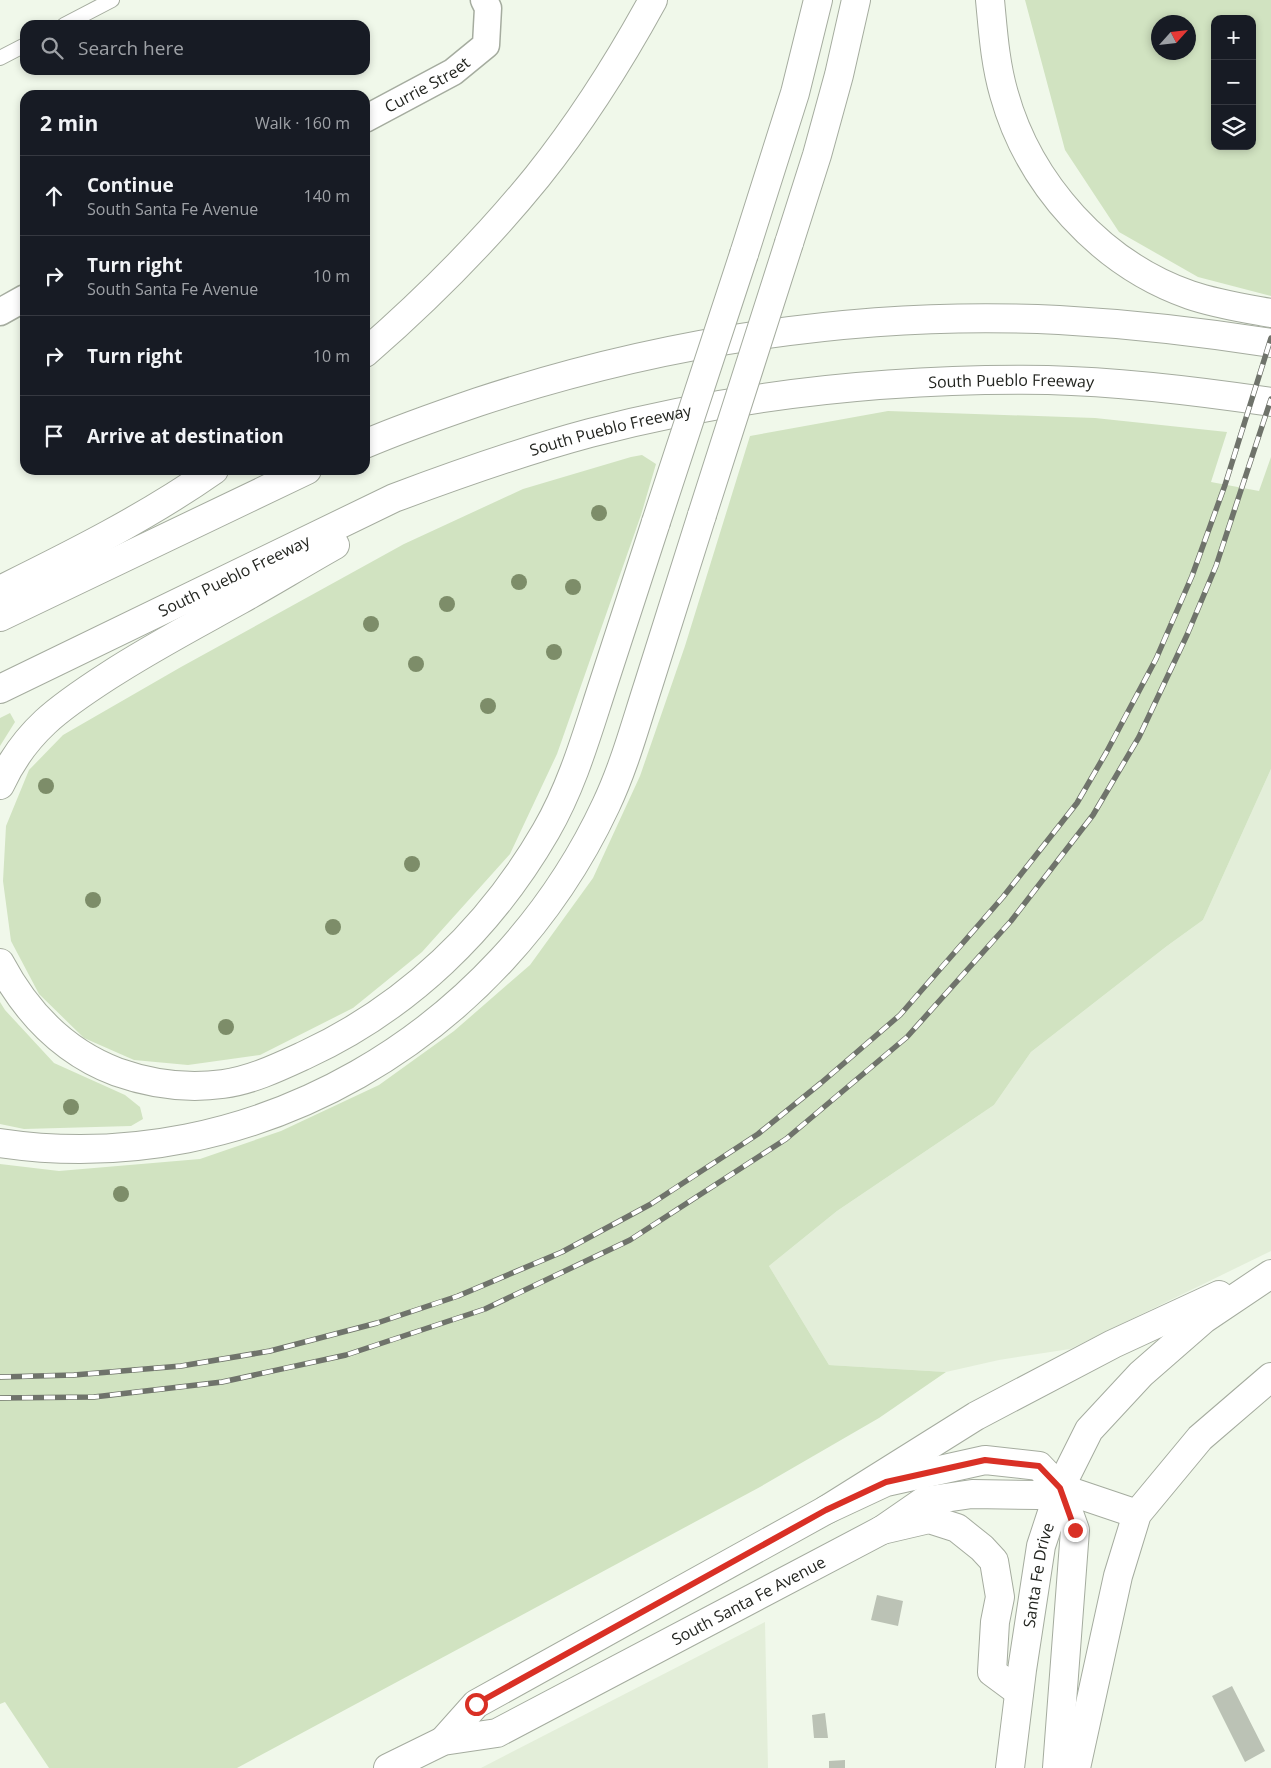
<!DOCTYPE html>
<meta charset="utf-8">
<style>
:root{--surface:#171b24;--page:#242831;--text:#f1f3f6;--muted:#9ea1a6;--line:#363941}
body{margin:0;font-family:"Open Sans",sans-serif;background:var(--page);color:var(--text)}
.controls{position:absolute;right:15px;top:15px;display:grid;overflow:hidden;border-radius:10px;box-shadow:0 2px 8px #0003}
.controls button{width:45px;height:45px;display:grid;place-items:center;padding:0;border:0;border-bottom:1px solid var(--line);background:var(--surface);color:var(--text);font:25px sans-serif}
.compass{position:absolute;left:1151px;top:15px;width:45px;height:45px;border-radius:50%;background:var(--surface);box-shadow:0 2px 8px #0003;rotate:63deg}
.stop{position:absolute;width:15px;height:15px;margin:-11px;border:4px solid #d93025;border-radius:50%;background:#fff}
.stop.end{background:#d93025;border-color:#fff;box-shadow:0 1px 5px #0008}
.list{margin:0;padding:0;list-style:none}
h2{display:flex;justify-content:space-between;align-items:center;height:65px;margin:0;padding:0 20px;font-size:21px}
h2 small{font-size:16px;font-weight:400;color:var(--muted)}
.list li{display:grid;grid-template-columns:32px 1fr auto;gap:15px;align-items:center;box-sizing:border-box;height:80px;padding:0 20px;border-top:1px solid var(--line)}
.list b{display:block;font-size:19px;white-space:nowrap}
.list p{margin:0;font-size:16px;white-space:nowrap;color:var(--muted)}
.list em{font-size:16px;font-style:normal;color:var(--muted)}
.icon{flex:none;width:28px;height:28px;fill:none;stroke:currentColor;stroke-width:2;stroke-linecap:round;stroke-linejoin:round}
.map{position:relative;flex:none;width:1271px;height:1768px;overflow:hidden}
.search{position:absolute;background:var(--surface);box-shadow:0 2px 8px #0003;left:20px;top:20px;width:350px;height:55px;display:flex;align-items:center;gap:12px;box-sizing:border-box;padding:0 18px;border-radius:15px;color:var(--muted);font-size:19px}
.panel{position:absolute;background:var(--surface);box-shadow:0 2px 8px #0003;left:20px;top:90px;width:350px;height:385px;border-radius:15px}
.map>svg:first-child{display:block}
.built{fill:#e3eed9}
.green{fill:#d1e3c1;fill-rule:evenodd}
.building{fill:#bbc2b5}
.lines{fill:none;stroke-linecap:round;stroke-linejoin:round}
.lane-casing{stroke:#a5ac9f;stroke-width:16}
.street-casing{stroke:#a5ac9f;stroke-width:29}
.secondary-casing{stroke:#a5ac9f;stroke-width:30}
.primary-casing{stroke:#a5ac9f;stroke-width:30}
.highway-casing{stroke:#a5ac9f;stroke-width:30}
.lane{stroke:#fff;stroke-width:14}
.street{stroke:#fff;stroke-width:26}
.secondary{stroke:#fff;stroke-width:28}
.primary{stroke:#fff;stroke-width:28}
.highway{stroke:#fff;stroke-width:28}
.rail-casing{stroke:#6f736b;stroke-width:5.5}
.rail{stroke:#fff;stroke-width:4;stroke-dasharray:11;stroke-linecap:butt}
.highway-bridge-casing{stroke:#a5ac9f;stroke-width:30;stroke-linecap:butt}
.highway-bridge{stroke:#fff;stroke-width:28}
.tree{fill:#7d8d69}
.route{stroke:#d93025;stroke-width:6}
.labels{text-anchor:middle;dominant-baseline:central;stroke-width:4.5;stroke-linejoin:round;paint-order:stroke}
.street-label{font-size:16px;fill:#232520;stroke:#fff}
</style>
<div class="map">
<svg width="1271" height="1768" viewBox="0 0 1271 1768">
<rect width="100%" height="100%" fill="#f0f8ea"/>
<path class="built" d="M1271,769V1251L1070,1349L999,1360L946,1372L829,1365L769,1266L837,1211L994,1105L1031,1052L1167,946L1203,920Z
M765,1622L768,1768H481Z"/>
<path class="green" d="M1025,0H1271V296L1198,277L1119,232L1065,150ZM1215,19H1252V146H1215ZM1188,22V52H1158V22Z
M888,411L1095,418L1227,432L1211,482L1259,491L1271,457V769L1203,920L1167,946L1031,1052L994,1105L837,1211L769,1266L829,1365L946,1372L879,1418L760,1487L237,1768H49L5,1702L0,1704V1164L59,1171L200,1159L281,1131L379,1085L454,1031L530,965L593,878L640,776L685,646L750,436Z
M642,455L656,464L641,515L557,754L510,854L422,952L353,1008L260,1055L188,1065L134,1060L84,1038L39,994L11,941L3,881L6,826L29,770L63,735L181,667L404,544L523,489L631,457Z
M10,713L15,722L0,746V718Z
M0,1002L5,1010L54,1063L125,1095L140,1107L143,1119L131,1126L24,1129L0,1124Z"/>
<path class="building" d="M877,1595L903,1601L898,1626L871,1620Z
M1232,1686L1265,1751L1245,1762L1212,1696Z
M825,1713L828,1738H814L812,1715Z
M845,1760V1768H829V1761Z"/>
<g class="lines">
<g class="lane-casing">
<path id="lane" d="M64,25L112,0
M0,58L25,45"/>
</g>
<g class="street-casing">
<g id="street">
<path id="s1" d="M365,119L453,72L486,45L488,8L484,0"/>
<path d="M0,312L25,298"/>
</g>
</g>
<g class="secondary-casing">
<g id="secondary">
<path d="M443,1741L476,1704L826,1510L886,1482L985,1460L1039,1466L1060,1488L1137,1514"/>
<path id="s2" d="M388,1768L443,1741L497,1733L882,1530L924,1501L972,1494L1038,1495L1060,1488"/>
</g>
</g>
<g class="primary-casing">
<g id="primary">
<path d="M826,1510L976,1416L1113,1344L1219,1295"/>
<path d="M882,1530L929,1519L957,1528L982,1548L994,1561L1000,1597L995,1622L992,1672L1019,1692"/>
<path id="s3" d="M1010,1768L1022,1670L1041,1546L1060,1488L1089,1430L1141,1374L1204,1319L1271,1274"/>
<path d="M1057,1768L1075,1530L1060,1488"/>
<path d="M1076,1768L1118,1576L1137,1514L1200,1438L1271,1377"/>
</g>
</g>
<g class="highway-casing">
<g id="highway">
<path d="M990,0C993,31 995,63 1004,94C1029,184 1101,264 1190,295C1216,304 1243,308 1271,313"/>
<path d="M789,243L817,155L839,75L856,0"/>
<path d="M744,254L795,93L818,0"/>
<path d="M365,353C427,299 485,241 537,177C581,122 619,62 653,0"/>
<path d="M365,444C402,428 440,415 478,402C663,341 863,310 1059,320C1130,324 1201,332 1271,343"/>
<path d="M0,590C73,554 147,517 214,470"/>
<path d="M0,617L307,470"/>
<path id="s4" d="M0,689L394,498C458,474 523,451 590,433C739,394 894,378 1048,380C1122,382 1197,391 1271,402"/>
<path d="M0,785C25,731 60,707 108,676C151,648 195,625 240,600C272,582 303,563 335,545"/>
<path d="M0,963C26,1012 64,1052 117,1072C151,1084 187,1089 223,1084C252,1080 279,1067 305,1055C407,1008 490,928 546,831C572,786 586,737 602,688C620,633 638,578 656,522"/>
<path d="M0,1143C254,1181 499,1034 606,805C624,767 635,726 648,686C666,629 684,572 702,515"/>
</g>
</g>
<use href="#lane" class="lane"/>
<use href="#street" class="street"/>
<use href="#secondary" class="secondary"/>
<use href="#primary" class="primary"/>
<use href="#highway" class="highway"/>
<g class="rail-casing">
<path id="rail" d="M0,1377L74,1375L181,1366L270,1351L377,1323L458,1296L562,1252L651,1204L758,1134L821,1083L900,1015L1003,897L1077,803L1106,753L1156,659L1192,576L1225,485L1271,338
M0,1398L94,1397L222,1382L346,1355L485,1309L630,1240L786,1139L907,1037L1011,921L1093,815L1139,737L1187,635L1216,566L1271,399"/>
</g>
<use href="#rail" class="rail"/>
<g class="highway-bridge-casing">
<path id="highway-bridge" d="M702,515L789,243
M656,522L744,254"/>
</g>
<use href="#highway-bridge" class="highway-bridge"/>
</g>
<g class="tree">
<circle cx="599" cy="513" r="8"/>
<circle cx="519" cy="582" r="8"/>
<circle cx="573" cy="587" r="8"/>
<circle cx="447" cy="604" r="8"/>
<circle cx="371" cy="624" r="8"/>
<circle cx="554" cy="652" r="8"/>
<circle cx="416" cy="664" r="8"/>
<circle cx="488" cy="706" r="8"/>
<circle cx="46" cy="786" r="8"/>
<circle cx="412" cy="864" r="8"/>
<circle cx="93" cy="900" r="8"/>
<circle cx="333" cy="927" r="8"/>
<circle cx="226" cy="1027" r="8"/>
<circle cx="71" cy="1107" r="8"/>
<circle cx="121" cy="1194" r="8"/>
</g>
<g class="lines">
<path class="route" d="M476,1704L826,1510L886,1482L985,1460L1039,1466L1060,1488L1075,1530"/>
</g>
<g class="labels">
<g class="street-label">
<text stroke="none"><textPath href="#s1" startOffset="71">Currie Street</textPath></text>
<text stroke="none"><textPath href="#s4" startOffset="1070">South Pueblo Freeway</textPath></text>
<text stroke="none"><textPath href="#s4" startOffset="665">South Pueblo Freeway</textPath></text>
<text stroke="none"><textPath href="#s4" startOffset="260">South Pueblo Freeway</textPath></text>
<text stroke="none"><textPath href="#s3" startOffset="195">Santa Fe Drive</textPath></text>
<text stroke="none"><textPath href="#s2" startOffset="400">South Santa Fe Avenue</textPath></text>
</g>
</g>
</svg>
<div class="controls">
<button>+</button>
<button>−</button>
<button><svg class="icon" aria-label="layers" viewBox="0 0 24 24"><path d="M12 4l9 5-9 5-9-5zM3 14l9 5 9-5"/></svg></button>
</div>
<svg class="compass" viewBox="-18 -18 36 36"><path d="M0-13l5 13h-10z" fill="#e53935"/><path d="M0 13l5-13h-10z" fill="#9ea1a6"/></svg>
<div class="stop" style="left:476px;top:1704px"></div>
<div class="stop end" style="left:1075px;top:1530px"></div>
<div class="search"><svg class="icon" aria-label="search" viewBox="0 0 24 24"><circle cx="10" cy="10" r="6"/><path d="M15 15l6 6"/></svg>Search here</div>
<section class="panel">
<h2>2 min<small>Walk · 160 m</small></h2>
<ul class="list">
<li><svg class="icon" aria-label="ahead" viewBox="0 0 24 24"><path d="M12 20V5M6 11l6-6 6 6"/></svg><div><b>Continue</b><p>South Santa Fe Avenue</p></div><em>140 m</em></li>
<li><svg class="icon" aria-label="right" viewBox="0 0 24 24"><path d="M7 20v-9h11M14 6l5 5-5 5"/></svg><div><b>Turn right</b><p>South Santa Fe Avenue</p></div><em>10 m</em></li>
<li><svg class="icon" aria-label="right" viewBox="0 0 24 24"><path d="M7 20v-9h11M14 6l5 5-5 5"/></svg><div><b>Turn right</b></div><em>10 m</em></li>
<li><svg class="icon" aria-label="arrive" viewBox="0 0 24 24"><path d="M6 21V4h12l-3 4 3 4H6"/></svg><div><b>Arrive at destination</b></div></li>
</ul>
</section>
</div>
